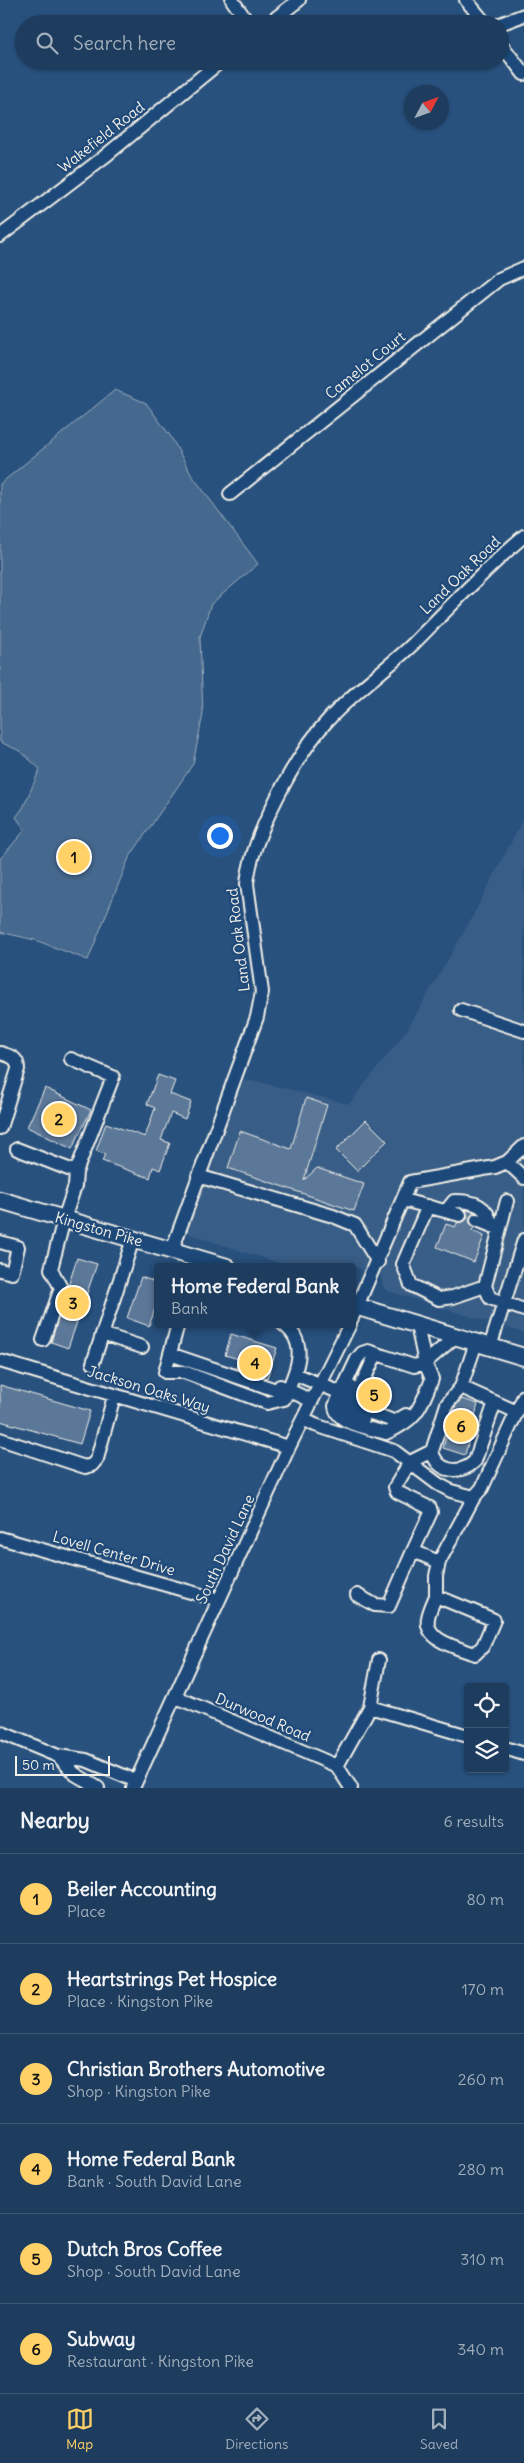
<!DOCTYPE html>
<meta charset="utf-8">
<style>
:root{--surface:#1e3d5e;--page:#264464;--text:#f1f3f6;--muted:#a1aebc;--line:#3c5673;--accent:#ffd166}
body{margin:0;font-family:Delius,sans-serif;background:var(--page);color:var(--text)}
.controls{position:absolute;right:15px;bottom:15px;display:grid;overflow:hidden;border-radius:5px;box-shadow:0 1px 4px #0004}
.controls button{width:45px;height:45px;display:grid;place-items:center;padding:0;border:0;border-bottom:1px solid var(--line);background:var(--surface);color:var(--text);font:25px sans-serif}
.compass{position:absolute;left:404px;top:85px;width:45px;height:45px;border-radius:50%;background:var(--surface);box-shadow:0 1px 4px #0004;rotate:49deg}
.scale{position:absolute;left:15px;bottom:12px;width:95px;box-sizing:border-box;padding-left:5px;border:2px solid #f4f1e8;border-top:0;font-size:14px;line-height:18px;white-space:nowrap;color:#f4f1e8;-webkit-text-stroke:4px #1f4a7a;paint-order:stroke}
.you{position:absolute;left:219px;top:835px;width:18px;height:18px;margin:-12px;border:4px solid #fff;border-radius:50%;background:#1a73e8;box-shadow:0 0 0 8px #1a73e833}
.badge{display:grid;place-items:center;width:32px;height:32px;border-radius:50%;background:var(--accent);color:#111;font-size:16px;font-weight:700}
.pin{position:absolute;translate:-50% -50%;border:2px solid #fff;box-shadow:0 1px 5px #0006}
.popup{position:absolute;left:154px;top:1263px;width:202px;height:65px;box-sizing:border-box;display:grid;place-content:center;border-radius:5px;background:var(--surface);filter:drop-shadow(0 1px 4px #0005);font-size:16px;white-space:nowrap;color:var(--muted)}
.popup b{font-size:19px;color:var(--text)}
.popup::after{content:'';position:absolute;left:50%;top:100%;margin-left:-10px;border:10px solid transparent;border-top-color:var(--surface)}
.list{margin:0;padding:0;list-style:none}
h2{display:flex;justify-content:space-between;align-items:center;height:65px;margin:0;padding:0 20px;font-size:21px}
h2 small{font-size:16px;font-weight:400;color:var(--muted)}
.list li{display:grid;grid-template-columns:32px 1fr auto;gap:15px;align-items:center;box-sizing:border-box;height:90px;padding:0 20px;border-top:1px solid var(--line)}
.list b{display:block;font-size:19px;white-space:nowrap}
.list p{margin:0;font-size:16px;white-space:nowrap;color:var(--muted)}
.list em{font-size:16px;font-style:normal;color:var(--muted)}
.icon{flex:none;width:28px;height:28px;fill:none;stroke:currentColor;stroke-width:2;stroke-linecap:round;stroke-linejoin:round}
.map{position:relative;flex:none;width:524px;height:1788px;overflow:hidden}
.search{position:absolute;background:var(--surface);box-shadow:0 1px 4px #0004;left:15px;right:15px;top:15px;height:55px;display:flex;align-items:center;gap:12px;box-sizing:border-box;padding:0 18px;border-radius:28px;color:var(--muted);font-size:19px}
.sheet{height:605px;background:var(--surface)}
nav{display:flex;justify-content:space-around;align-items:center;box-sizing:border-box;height:70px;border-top:1px solid var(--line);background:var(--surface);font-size:14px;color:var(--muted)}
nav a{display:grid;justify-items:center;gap:2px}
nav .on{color:var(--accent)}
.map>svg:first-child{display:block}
.built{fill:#375d86}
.green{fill:#45688e;stroke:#9cacbb}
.building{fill:#5b7899;stroke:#f4f1e8}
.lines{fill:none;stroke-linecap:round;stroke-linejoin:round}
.minor-casing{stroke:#f4f1e8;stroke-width:16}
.major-casing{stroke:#f4f1e8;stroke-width:20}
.minor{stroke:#1f4a7a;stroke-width:12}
.major{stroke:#1f4a7a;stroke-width:16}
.labels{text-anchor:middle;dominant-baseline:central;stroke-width:4.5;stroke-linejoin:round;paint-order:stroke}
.street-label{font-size:15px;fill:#f4f1e8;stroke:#1f4a7a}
</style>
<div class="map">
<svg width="524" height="1788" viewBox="0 0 524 1788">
<rect width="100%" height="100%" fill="#28517e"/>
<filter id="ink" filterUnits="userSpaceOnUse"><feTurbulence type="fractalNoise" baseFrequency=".02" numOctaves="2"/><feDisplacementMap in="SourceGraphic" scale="10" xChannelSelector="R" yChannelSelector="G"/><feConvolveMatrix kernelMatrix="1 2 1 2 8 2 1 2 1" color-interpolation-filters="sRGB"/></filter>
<g filter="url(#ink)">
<path class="built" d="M524,817V1333L388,1291L383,1286L381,1276L355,1267L353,1271L352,1267H291L192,1235L186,1231V1223L238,1086L244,1081H255L349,1104L407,1030L469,923Z"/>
<path class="green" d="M115,390L146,403L171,437L191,474L258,564L211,604L200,637L203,714L193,764L129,858L88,960L35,940L0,932V859L25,830L16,817L23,808L40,769L20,751L0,742V484Z"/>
<path class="building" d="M74,846L84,852L73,869L63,862Z
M158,1075L175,1081L170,1094L191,1102L185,1119L171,1113L161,1140L170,1143L160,1170L153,1167L150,1178L102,1161L105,1154L96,1151L106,1123L145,1137L155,1108L147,1104Z
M45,1088L91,1110L72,1149L27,1127Z
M306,1098L327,1105L304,1180L317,1168L364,1184L354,1211L228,1168L240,1131L291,1149Z
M366,1120L387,1141L357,1171L336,1150Z
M466,1210L474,1212L469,1221L474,1227L472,1231L484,1236L474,1262L437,1247L446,1224L455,1227L457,1223L465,1221L468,1217Z
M77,1258L97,1264L68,1348L51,1342Z
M141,1277L158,1283V1300L149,1326L127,1318Z
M231,1334L277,1348L267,1378L236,1368L239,1359L225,1355Z
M0,1385L90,1411L80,1444L0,1421Z
M462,1399L478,1404L465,1455L443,1448L455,1407Z"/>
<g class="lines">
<g class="minor-casing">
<path id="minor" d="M232,0L249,24
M466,0L486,24
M268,24L299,0
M500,24L524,15
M500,43L524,74
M0,236L104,157L221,61
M230,494L499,279L524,268
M461,1010L524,1031
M0,1053C10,1056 18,1057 18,1069L0,1128
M17,1149L76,1172
M507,1162L524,1178
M198,1176L333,1216L355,1225L378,1262
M403,1200L460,1215
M507,1201L485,1286L490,1298L524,1310
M428,1206L403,1264L411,1285L439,1299L453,1297L485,1286
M446,1211L454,1201C475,1201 487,1205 492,1226L499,1228
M477,1220L492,1226
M0,1242L18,1247L12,1273L0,1270
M172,1250L257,1017L262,992L247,884C251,838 296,754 328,720C353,692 386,670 413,644C449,608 485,569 524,536
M352,1318L410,1182L495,1167L507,1162L524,1146
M178,1324L165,1372H184L267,1403L284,1399C295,1374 311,1344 283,1324
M417,1325L425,1363L432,1379C420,1409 416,1420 386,1433C371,1428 337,1425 335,1406L357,1359L362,1353L368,1351L414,1366L425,1363L456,1336
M102,1334L142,1347
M43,1340L61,1288L51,1269L64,1219L75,1186L76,1172L113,1077L71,1059
M476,1343L461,1387L447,1404L432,1451C437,1473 461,1475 475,1461L495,1402
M490,1347L524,1240
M170,1354L276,1390H288
M376,1354L355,1399C358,1414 382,1414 394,1422L406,1415
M0,1361L289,1447
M93,1363L133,1239
M295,1374L341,1393
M280,1386L312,1401
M351,1387L346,1405L349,1412L363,1419
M461,1387L517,1412
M303,1419L315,1425L394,1451L438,1484L451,1491L474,1497L482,1488L524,1396
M0,1439L85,1467L92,1465L97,1459L114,1396
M432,1451L410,1462L395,1487L397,1492L430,1508L431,1512L413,1551L439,1562
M0,1538L219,1600
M357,1595L375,1605L389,1606L413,1551
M436,1596C433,1603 429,1611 428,1618C424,1641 459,1648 475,1654L483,1646L494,1620L436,1596V1576L439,1562L474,1497
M176,1697L337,1766L351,1788
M370,1707L468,1736
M0,1732L58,1756L86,1760L136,1781
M505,1748L524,1754
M58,1756L75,1774L98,1788
M337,1766L370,1707L379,1660
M133,1788L289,1447L350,1324"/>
</g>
<g class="major-casing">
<path id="major" d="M0,1200L227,1267
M352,1305L524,1357"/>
</g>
<use href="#minor" class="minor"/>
<use href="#major" class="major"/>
</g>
</g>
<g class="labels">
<g class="street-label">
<text transform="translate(101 137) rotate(-38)">Wakefield Road</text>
<text transform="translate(365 365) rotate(-39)">Camelot Court</text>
<text transform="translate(460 575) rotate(-44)">Land Oak Road</text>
<text transform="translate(238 940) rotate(-97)">Land Oak Road</text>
<text transform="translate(99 1229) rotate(16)">Kingston Pike</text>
<text transform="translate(149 1389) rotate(17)">Jackson Oaks Way</text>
<text transform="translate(225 1549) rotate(-65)">South David Lane</text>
<text transform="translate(114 1553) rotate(16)">Lovell Center Drive</text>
<text transform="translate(263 1717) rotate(23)">Durwood Road</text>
</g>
</g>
</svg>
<div class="controls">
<button><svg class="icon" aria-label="locate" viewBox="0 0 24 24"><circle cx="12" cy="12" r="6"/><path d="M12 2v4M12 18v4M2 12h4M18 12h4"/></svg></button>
<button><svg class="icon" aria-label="layers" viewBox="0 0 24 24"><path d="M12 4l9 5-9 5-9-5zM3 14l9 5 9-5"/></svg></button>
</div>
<svg class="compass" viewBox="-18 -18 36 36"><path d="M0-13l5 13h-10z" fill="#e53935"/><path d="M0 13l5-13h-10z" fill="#a1aebc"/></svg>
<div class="scale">50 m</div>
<div class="you"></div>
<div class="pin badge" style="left:74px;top:857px">1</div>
<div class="pin badge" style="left:59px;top:1119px">2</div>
<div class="pin badge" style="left:73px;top:1303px">3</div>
<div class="pin badge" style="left:255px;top:1363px">4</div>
<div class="popup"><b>Home Federal Bank</b>Bank</div>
<div class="pin badge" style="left:374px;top:1395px">5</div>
<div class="pin badge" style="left:461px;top:1426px">6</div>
<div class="search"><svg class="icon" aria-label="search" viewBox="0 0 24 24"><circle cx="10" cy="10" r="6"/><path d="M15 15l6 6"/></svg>Search here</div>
</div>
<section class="sheet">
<h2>Nearby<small>6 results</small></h2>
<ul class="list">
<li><span class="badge">1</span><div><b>Beiler Accounting</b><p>Place</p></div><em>80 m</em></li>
<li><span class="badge">2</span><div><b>Heartstrings Pet Hospice</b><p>Place · Kingston Pike</p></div><em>170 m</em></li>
<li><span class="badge">3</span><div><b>Christian Brothers Automotive</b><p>Shop · Kingston Pike</p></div><em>260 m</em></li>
<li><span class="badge">4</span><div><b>Home Federal Bank</b><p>Bank · South David Lane</p></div><em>280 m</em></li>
<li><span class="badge">5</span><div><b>Dutch Bros Coffee</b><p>Shop · South David Lane</p></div><em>310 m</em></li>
<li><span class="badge">6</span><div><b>Subway</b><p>Restaurant · Kingston Pike</p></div><em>340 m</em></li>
</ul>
</section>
<nav>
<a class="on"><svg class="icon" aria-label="map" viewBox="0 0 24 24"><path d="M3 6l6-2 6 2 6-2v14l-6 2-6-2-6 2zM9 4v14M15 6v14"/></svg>Map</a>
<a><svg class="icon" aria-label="directions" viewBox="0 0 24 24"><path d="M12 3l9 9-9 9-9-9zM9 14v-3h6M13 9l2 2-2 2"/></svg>Directions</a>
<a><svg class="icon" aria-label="saved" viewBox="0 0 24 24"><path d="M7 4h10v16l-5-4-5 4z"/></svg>Saved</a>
</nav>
